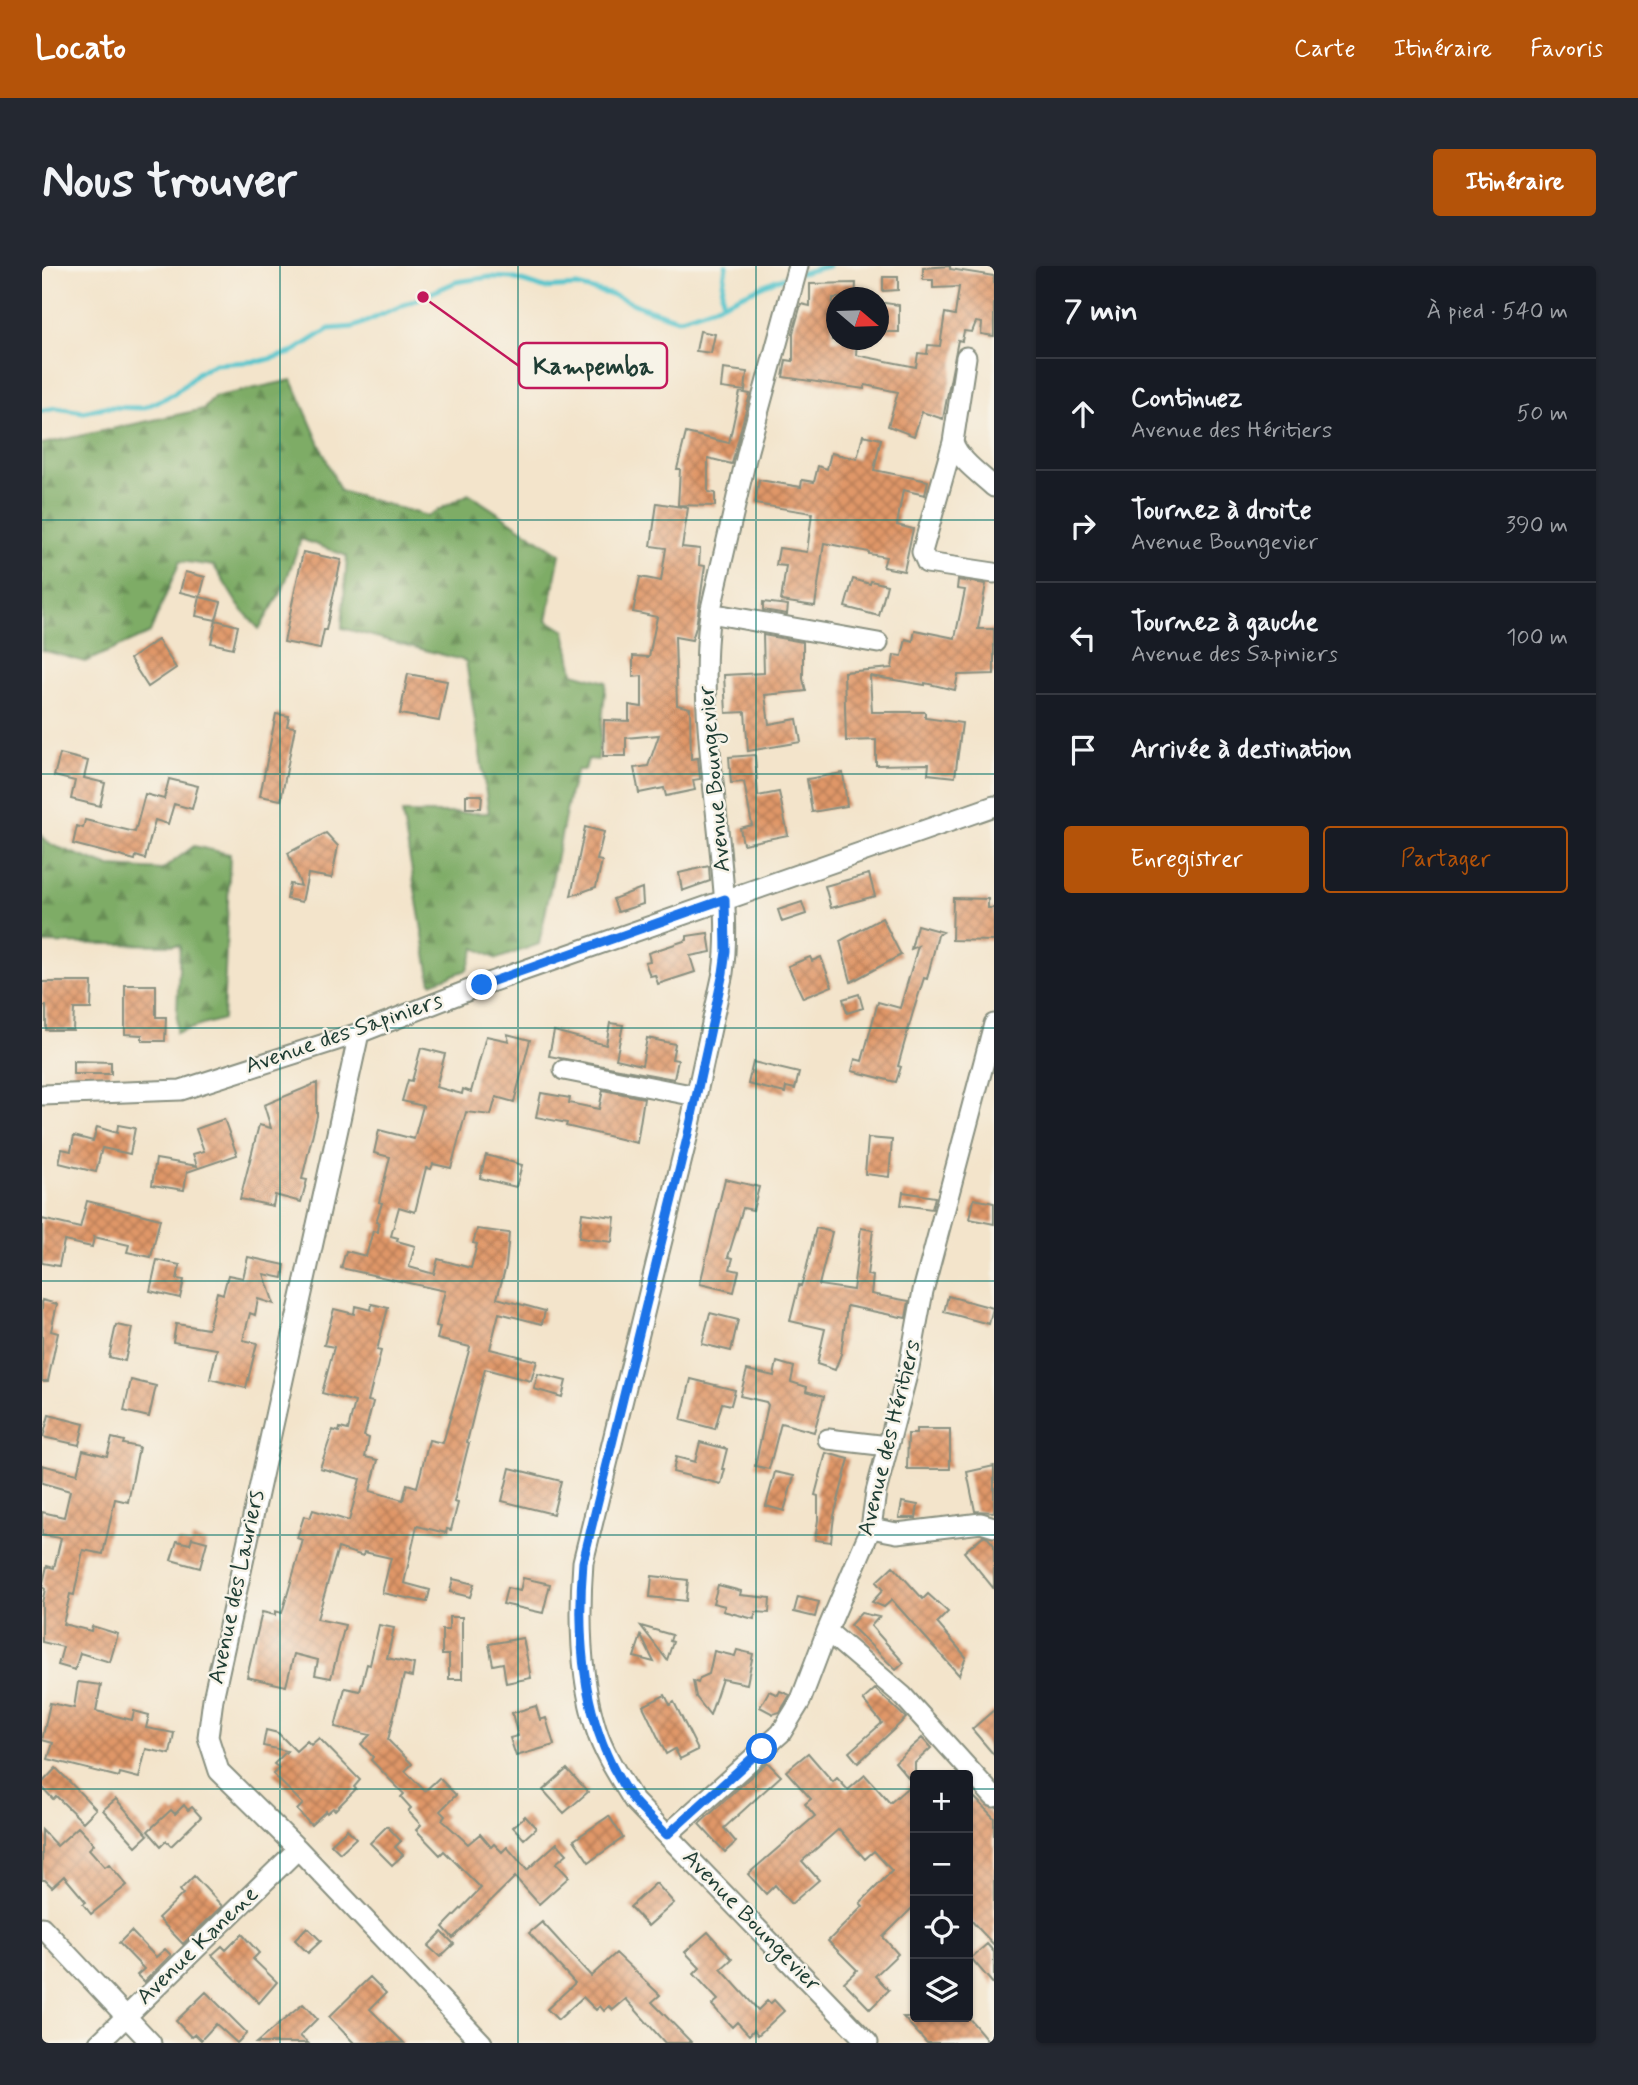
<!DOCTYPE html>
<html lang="fr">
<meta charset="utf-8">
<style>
:root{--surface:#171b24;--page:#242831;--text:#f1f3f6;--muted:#9ea1a6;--line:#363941;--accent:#b45309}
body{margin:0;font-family:Mynerve,sans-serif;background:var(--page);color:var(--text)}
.controls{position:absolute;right:21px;bottom:21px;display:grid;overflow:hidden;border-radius:7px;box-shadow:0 2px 5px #0004}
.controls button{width:63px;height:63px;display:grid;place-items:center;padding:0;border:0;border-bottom:2px solid var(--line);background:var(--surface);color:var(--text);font:35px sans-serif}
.compass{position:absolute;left:784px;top:21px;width:63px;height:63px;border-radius:50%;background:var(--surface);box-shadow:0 2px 5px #0004;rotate:109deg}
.stop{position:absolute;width:21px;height:21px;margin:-16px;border:5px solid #1a73e8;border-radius:50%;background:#fff}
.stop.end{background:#1a73e8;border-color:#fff;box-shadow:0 2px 7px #0008}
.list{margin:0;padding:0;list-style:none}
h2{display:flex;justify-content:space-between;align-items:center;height:91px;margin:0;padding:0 28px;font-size:30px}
h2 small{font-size:23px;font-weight:400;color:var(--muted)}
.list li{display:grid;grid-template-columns:46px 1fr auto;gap:21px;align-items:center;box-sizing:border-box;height:112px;padding:0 28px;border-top:2px solid var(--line)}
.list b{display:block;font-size:26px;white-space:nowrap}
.list p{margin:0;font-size:23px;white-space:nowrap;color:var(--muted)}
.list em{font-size:23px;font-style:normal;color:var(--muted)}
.actions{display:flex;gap:14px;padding:21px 28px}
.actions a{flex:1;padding:16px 0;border:2px solid var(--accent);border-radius:7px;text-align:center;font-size:24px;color:var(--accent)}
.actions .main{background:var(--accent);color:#fff}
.icon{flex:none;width:38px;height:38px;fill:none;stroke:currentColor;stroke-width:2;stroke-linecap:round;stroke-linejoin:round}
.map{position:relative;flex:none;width:952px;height:1777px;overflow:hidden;border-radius:7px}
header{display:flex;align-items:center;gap:42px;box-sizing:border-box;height:98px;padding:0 35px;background:var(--accent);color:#fff}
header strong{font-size:33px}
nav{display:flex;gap:38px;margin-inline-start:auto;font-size:24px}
.intro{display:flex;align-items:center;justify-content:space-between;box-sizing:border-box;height:168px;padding:0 42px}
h1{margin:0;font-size:49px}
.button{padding:18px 32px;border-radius:7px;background:var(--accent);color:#fff;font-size:24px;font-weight:700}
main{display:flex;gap:42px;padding:0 42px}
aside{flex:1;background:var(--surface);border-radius:7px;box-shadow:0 2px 5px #0004}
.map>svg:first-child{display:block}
.forest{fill:url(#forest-firs);stroke:#4e744d;stroke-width:2}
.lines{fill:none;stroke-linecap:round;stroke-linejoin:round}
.stream{stroke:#57c5cc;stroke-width:5}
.building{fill:url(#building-cross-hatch)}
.street-casing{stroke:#899080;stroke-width:23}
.street{stroke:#fff;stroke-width:19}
.route{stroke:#1a73e8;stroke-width:9}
.grid{fill:none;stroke:#0f766e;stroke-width:2;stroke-opacity:0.55}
.labels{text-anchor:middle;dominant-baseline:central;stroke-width:5;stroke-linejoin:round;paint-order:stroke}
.street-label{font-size:23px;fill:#1f3d34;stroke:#f7f3e8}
.leader{fill:none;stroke:#c2185b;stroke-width:2.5}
.callout-dot{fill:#c2185b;stroke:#f7f3e8;stroke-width:2.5}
.callout{fill:#f7f3e8;stroke:#c2185b;stroke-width:2.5}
.callout-label{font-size:24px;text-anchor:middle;font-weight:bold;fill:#1f3d34}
</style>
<header>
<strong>Locato</strong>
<nav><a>Carte</a><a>Itinéraire</a><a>Favoris</a></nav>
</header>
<div class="intro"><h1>Nous trouver</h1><a class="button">Itinéraire</a></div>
<main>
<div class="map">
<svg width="952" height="1777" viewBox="0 0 952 1777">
<defs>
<pattern id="forest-firs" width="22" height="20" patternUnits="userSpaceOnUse" patternTransform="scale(1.75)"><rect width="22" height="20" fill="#7eac66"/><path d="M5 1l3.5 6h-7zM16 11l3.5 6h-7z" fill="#678d55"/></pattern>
<pattern id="building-cross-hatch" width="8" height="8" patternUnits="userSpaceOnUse" patternTransform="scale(1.75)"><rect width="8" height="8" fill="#e09768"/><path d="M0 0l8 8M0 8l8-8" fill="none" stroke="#b57c56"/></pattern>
</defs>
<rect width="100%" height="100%" fill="#f7f3e8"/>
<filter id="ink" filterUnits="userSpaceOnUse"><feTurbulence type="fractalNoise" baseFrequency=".0143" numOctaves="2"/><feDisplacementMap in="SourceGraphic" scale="14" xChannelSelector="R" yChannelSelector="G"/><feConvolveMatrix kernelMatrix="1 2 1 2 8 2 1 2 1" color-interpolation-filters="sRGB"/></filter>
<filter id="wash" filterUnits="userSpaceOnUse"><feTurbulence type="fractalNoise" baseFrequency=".00686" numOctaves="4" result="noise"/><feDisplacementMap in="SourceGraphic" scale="28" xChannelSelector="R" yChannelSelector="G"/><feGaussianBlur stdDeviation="1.57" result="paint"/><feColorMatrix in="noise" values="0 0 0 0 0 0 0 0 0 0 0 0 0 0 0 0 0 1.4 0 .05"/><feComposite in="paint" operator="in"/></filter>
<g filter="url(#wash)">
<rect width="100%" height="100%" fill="#f3e4cb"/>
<path class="forest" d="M250,114L298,225L385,250L427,228L518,288L505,354L523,365L531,407L564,416L556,494L546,493L543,504H535L528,526L497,678L455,693L433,682L425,704L389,717L360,547H447L424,395L300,362L305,290L259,273L241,323L217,363L196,339L172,300L138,295L108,367L43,396L0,384V178L162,143L172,131Z
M0,570L7,578L68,601L120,604L152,580L188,588L181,753L134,767L138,679L0,677Z"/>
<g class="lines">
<path class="stream" d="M759,7L786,0
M681,37L680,25L684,0
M0,145L14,142L42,146L63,141L101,142L132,128L157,106L173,98L220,95L249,87L287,63L312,61L414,16L448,11L470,12L502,22L535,20L571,29L602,42L636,53L672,41L734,14L749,10"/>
</g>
<g id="blocks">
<path class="building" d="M908,0V3L952,10V70L939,68L940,57L934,56L930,66L922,65L920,75L916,74L901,153L880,146L872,170L846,160L856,126L823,119L822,123L741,111L744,94L751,95V67L759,38L768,40V18L814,17L813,32H791L790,74H815L814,89L874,101L876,87L885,88L886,79L898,80L903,47L913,49L917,21L891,22V14H881V2Z
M841,11H856V24L841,25Z
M836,36L857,39V66H836Z
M658,65L673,68L669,87L654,85Z
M681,103L705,106L703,125L679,122Z
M698,126L708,128L690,198L666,192V226L673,227V240L636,239L638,203H635L644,167L687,177Z
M821,169L839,173L832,204L886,215L883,229L861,224L855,259L871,263L862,305L841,301L844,291L827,288V286L782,277L773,340L739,335L744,300L734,299L737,282L765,286L770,247L713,238L717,214L759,221L760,214L772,216L776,200L785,203L789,187L815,193Z
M615,237L646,242L640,281L658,283L657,299L663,300L654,361L650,374L633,371L635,439L648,442L649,493L656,492L658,513L651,514L653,524L624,530L622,522L597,527L592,502L606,500L617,469L584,472V490H561L562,454L587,455V439L600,441V410L591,411V390L607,391L615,351L591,346L598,311L619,315L624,282L609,280Z
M261,286L299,294L284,364H282L278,383L242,376Z
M143,306L163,311L158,331L138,326Z
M811,313L828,318L829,315L845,319L837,350L803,341Z
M916,314L944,318L936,363H952V408L916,409L913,424L883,417V419L828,410L830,446H883V452L920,457L913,511L886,508L887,498L834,499V474L804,475L802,406L850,402L852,389L860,390L864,373L871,375L873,364L913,372L923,324L915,323Z
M158,331L179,336L174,354L154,350Z
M721,336L746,339L745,348L721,344Z
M174,354L196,360L191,382L169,377Z
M721,369L761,376V413L764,425L723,429L727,458L755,453L759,476L706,485L703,446L684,447L682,409L722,407Z
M116,374L134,402L106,421L88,393Z
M366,408L405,415L397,455L358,448Z
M234,448L247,450L245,460L253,461L239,534L218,530Z
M18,488L46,495L42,512L63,517L58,540L29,533L33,515L12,510Z
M713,489L716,530L737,526L746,569L701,578L698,562L710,559L702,516L689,517L687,491Z
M801,507L805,540L770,546L765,513Z
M127,513L156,520L150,543L132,538L126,558L113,554L103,593L94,590L93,594L31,578L35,560L41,562L43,554L93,566L103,528L122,533Z
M424,529H440L439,542H424Z
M543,561L562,566L555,594L560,595L554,621L529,630Z
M284,567L296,580L290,612L266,608L260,636L245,633L248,618L259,620L246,587Z
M667,600L668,615L640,625L637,607Z
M827,608L833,630L789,642L783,620Z
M600,622L601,638L576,646L571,633Z
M911,632L946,633V642H952V675L910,674Z
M760,636L764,648L740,656L736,644Z
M840,652L859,689L809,716L798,675Z
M875,659L901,666L896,669L885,713L882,712L871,746L856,800L859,801L854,816L810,805L813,793L820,795L836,736L858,742L876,680L869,683Z
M666,667L669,686L648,690L653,706L616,718L613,709L608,710L603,696L608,695L606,687L645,674V670Z
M768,691L770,695L779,691L790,720L761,732L746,700Z
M0,716H50L49,743H32L31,764H4V740H0Z
M83,719H114V751H124L123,775H100V769L83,768Z
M817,728L821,742L805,747L801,733Z
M568,757L581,759L574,793L600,799L605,772L633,778L630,793L636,794L632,813L507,790L512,765L564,779Z
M465,768L488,774L472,836L454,831L449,849L424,846L409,902L391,898L389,903L384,902L373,946L357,941L349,970L356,972L355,975L373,980L367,1001L392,1008L396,993L429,1002L435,978L431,977L435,963L467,967L464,1000L455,1032L503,1045L500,1058L457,1047L448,1083L495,1095L489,1115L443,1103L425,1176L427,1177L412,1236L416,1237L409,1264L405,1263L404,1267L375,1260L362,1317L388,1324L385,1336L340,1327L349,1292L322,1286L321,1290L296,1282L275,1353L303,1359L289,1412L273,1409L276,1394L252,1388L244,1420L205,1411L220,1346L233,1349V1345L240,1347L261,1274L255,1272L262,1250L268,1252L271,1244L307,1255L318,1213L278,1202L291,1164L297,1166L298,1162L306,1164L313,1136L280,1127L292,1081L282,1079L292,1043L312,1048L313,1040L329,1044L330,1038L346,1042L335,1084L339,1085L326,1135L331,1136L322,1170L327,1172L323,1191L336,1194L328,1225L361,1234L365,1218L375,1221L387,1174L401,1177L428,1081L395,1073L398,1061L394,1060L403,1025L299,1002L304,985L324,990L331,965L336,966L337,957L334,956L340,937L337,936L348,891L332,887L337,864L372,873L381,840L360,835L366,814L370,815L379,782L403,788L394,821L420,828L421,823L429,826L444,770L467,775Z
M31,795L69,796V808H31Z
M711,796L757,807L753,823L744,821L743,827L706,818Z
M275,817V850L260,913L265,914L259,936L233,929L231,940L198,933L217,859L229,862L222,839Z
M561,824L602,832L595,877L524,860L525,857L494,851L499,827L528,832L527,837L557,843Z
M182,853L195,889L145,906L142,924L110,919L114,893L155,900L151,888L162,885L154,863Z
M76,859L93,862L88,888L60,882L54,906L17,897L20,883L29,885L32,870L51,875L55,861L75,867Z
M826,872L850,874L847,911L823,908Z
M444,889L480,899L474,921L438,912Z
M683,913L717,921L711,944L701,942L686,991L691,992L688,1003L697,1005L692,1026L658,1018Z
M861,926L893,931L890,943L859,939Z
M932,933L952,937V958L928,953Z
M45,935L118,953L109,991L85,986L87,979L52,971L50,981L22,975L17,1000L0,997V953L38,962Z
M540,947L573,951L570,976L537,972Z
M774,962L790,966L777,1019L811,1024L819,962L831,964L825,1009L831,1010L829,1028L867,1035L864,1052L805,1040L799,1088L793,1104L775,1098L783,1063L748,1055L757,1019L759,1020L764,1004Z
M206,991L243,999L241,1012L222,1008L232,1038L216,1033L213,1049L208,1047L201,1074L215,1077L204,1122L168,1113L175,1083L131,1076L134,1058L166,1063L175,1026L181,1028L186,1009L201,1012Z
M115,994L138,999L135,1013L142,1014L138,1032L108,1025Z
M906,1030L951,1042L947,1058L902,1046Z
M0,1034L15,1038L9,1065L16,1067L6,1115H0Z
M668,1047L696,1054L689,1085L660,1078Z
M74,1059L90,1062L83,1095L67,1091Z
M735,1096L752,1101L749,1116L765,1121L764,1125L782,1130L772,1166L739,1157L727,1203L713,1200L726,1139L724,1136L698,1130L705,1104L732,1110Z
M496,1108L524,1115L520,1131L492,1123Z
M649,1113L693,1124L689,1139L680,1137L673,1163L639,1154Z
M89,1114L114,1120L107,1151L82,1145Z
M7,1149L42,1158L37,1179L1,1171Z
M874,1163H908V1203H865L866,1168H874Z
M70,1172L82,1175L81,1178L97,1181L86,1236L73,1233L61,1288L41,1284L32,1329L28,1328L21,1358L49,1365L50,1360L76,1368L68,1396L38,1387L33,1404L16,1399L21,1381L0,1376V1337L3,1323L0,1321L5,1300L12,1302L19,1272L0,1269V1246L22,1251L28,1225L0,1217V1199L35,1208L41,1184L65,1190Z
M658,1176L685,1183L680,1203H683L679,1218L631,1206L634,1191L653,1196Z
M784,1187L807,1193L792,1250L789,1276L773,1274L776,1254V1230L773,1229Z
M952,1200V1246L933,1245L925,1206Z
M468,1202L519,1215L511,1248L460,1235Z
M733,1206L752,1210L742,1245L724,1240Z
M860,1236L876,1239L874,1252H857Z
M941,1270L946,1272L952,1279V1323L922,1286Z
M150,1272L165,1276L158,1302L129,1294L135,1275L148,1278Z
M851,1300L881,1333L886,1328L906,1346L895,1357L924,1391L917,1409L850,1334L842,1341L830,1336L841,1324L834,1316Z
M610,1310L646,1314L644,1335L608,1331Z
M481,1312L508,1318L501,1347L461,1338L465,1322L478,1325Z
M411,1313L432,1318L428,1331L408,1326Z
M676,1319L699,1325L698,1329L728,1332L727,1347L714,1346L712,1353L681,1345L683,1340L671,1337Z
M756,1331L777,1336L773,1351L752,1346Z
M819,1347L837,1351L829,1360L862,1397L854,1404L808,1359Z
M407,1351H420V1413H407V1389H400V1364H407Z
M337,1359L352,1362L345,1392L372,1398L370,1411L362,1409L346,1474L370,1498L363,1505L383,1525L397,1512L414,1529L398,1545L403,1550L400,1554L426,1578L438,1568L449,1581L452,1578L460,1586L465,1581L485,1604L515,1577L525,1588L514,1597L527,1611L497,1638L473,1611L411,1672L401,1661L439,1622L402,1585L398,1589L374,1564L379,1559L366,1545L369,1542L359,1531L362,1528L329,1494L331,1491L319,1478L328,1469L293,1461L303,1422L318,1425L325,1398L328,1399Z
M599,1360L630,1369L628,1375L631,1376L625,1394Z
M599,1370L612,1396L592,1391Z
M481,1372L489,1412L464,1417L461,1397L451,1399L447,1378Z
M695,1384L711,1388L705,1418L680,1413L668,1449L654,1431L651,1415L656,1417L658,1412L667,1408L672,1385L693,1390Z
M36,1416L59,1419L54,1445L90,1454L92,1445L107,1449L104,1462L132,1467L128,1488L104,1483L97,1512L78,1507L77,1511L6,1493L11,1477L0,1474L8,1437L32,1442Z
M833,1423L864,1452L816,1497L807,1486L840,1457L821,1434Z
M727,1425L736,1429L738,1425L748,1429L738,1446L731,1448L718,1441Z
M623,1429L628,1439L632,1436L656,1484L638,1493L633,1483L624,1488L601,1440Z
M494,1440L498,1454L504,1452L512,1479L474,1490L468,1472L476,1470L470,1447Z
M952,1444V1489L930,1463Z
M224,1464L236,1467L254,1485L265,1475L269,1479L277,1472L318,1514L312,1521L314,1523L293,1544L291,1542L285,1547L284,1545L269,1559L255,1544L261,1538L231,1508L237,1502L232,1498L245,1485L221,1480Z
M880,1472L889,1482L873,1497V1639L841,1671L856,1688L833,1710L847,1724L828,1743L802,1716L815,1704L786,1675L821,1640L818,1637L850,1605L832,1585L823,1593L797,1563L760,1595L777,1614L749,1638L733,1619L724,1628L706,1608L773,1550L763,1538L769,1533L744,1505L766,1487L791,1516L795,1512L806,1524L823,1509L848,1537L871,1517L853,1496Z
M725,1496L739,1510L682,1562L694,1576L683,1586L657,1558Z
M14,1502L54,1543L41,1556L14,1530L11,1533L0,1521V1517Z
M525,1503L546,1526L522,1547L501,1524Z
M933,1532L952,1552V1679L926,1651V1538Z
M74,1533L106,1569L94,1580L61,1544Z
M142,1539L146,1544L150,1541L159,1551L129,1580L124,1575L119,1580L106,1565L129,1544L133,1548Z
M483,1550L494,1562L482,1573L471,1561Z
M567,1550L581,1572L547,1596L532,1574Z
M345,1560L359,1575L353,1581L361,1589L350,1599L328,1577Z
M36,1561L52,1578L47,1583L63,1601L67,1598L85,1619L49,1648L41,1638L44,1636L22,1610L10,1621L3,1614H0V1564L15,1580Z
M305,1563L314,1572L298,1587L289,1578Z
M152,1610L180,1640L141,1678L116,1652L141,1628L138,1624Z
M614,1617L632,1637L606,1660L588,1641Z
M500,1656L549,1710L574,1687L618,1729L610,1736L650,1777H623L584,1733L571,1744L567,1740L562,1745L558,1740L554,1744L541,1731L516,1754L505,1743L533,1717L487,1667Z
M265,1661L279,1675L266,1687L253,1674Z
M89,1665L114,1691L123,1683L129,1689L102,1716L95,1709L102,1703L77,1677Z
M400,1666L412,1678L398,1691L386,1680Z
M666,1666L690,1693L679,1703L716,1744L725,1735L728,1738L732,1734L742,1745L716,1769L712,1764L707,1769L695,1756L690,1761L670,1739L676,1734L652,1708L658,1702L643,1686Z
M200,1668L217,1687L211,1693L235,1716L217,1737L170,1689L180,1680L184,1684Z
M945,1678L952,1686V1719L929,1692Z
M328,1711L344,1727L328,1743L362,1777H312L287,1751Z
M164,1726L205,1767L195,1777L174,1758L159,1774L153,1768L149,1771L134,1755Z
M261,1738L275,1753L258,1770L266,1777H214Z
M861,1751H926L948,1777H885Z"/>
</g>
</g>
<g filter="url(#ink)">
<use href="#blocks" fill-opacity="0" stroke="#899080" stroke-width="2"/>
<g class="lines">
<g class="street-casing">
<path id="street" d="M756,0L706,184L668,347C657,428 672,513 679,594C683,632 686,670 681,707L646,868L541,1296C537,1350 538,1412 554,1463C562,1489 578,1512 592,1535L826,1777
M924,91L911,176C917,194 938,208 952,221
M911,176L880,286L885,297L952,307
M668,347L836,377
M317,767L171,1433L166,1471L177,1505L256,1583L440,1777
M522,804L654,830
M0,829L139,824L317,767L440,719L952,540
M786,1173L846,1180
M829,1262L855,1267L939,1257L952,1261
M785,1365L861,1430L952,1531
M625,1569L739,1467L758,1436L785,1365L829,1262L834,1226L867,1101L881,1025L952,758
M0,1661L109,1777
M57,1777L256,1583"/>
</g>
<use href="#street" class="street"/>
</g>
</g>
<g class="lines" filter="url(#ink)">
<path class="route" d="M440,719L683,633L684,685L681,707L646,868L541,1296C534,1378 541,1466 591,1534C601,1546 614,1557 625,1569L720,1483"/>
</g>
<path class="grid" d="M238,0V1777M476,0V1777M714,0V1777M0,254H952M0,508H952M0,762H952M0,1015H952M0,1269H952M0,1523H873M926,1523H952"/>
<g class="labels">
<g class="street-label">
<text transform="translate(673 513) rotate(-95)">Avenue Boungevier</text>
<text transform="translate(302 768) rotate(-19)">Avenue des Sapiniers</text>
<text transform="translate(848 1172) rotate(-76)">Avenue des Héritiers</text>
<text transform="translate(195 1321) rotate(-78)">Avenue des Lauriers</text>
<text transform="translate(709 1655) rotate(46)">Avenue Boungevier</text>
<text transform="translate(156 1680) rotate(-44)">Avenue Kanene</text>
</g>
</g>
<path class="leader" d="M381 31L477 100"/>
<circle class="callout-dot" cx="381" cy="31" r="7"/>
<rect class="callout" x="477" y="77" width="148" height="45" rx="7"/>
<g class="callout-label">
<text x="551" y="108">Kampemba</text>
</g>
</svg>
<div class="controls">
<button>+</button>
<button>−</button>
<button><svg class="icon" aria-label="locate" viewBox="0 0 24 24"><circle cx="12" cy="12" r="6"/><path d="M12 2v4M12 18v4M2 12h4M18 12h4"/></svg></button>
<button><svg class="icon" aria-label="layers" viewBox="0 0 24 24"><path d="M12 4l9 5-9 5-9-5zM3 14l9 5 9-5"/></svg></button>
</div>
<svg class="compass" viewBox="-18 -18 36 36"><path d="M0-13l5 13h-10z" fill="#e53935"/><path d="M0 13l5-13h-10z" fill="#9ea1a6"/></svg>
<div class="stop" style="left:720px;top:1483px"></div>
<div class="stop end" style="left:440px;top:719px"></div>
</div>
<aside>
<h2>7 min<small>À pied · 540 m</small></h2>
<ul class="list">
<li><svg class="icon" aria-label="ahead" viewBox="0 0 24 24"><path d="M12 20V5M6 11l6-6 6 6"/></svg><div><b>Continuez</b><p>Avenue des Héritiers</p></div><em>50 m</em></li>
<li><svg class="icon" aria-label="right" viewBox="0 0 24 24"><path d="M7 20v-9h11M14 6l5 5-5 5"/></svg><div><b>Tournez à droite</b><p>Avenue Boungevier</p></div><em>390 m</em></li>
<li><svg class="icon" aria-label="left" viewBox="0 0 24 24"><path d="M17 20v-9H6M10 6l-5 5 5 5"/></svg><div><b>Tournez à gauche</b><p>Avenue des Sapiniers</p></div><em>100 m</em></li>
<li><svg class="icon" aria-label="arrive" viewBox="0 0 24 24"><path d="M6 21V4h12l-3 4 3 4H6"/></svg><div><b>Arrivée à destination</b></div></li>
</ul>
<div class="actions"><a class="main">Enregistrer</a><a>Partager</a></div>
</aside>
</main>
